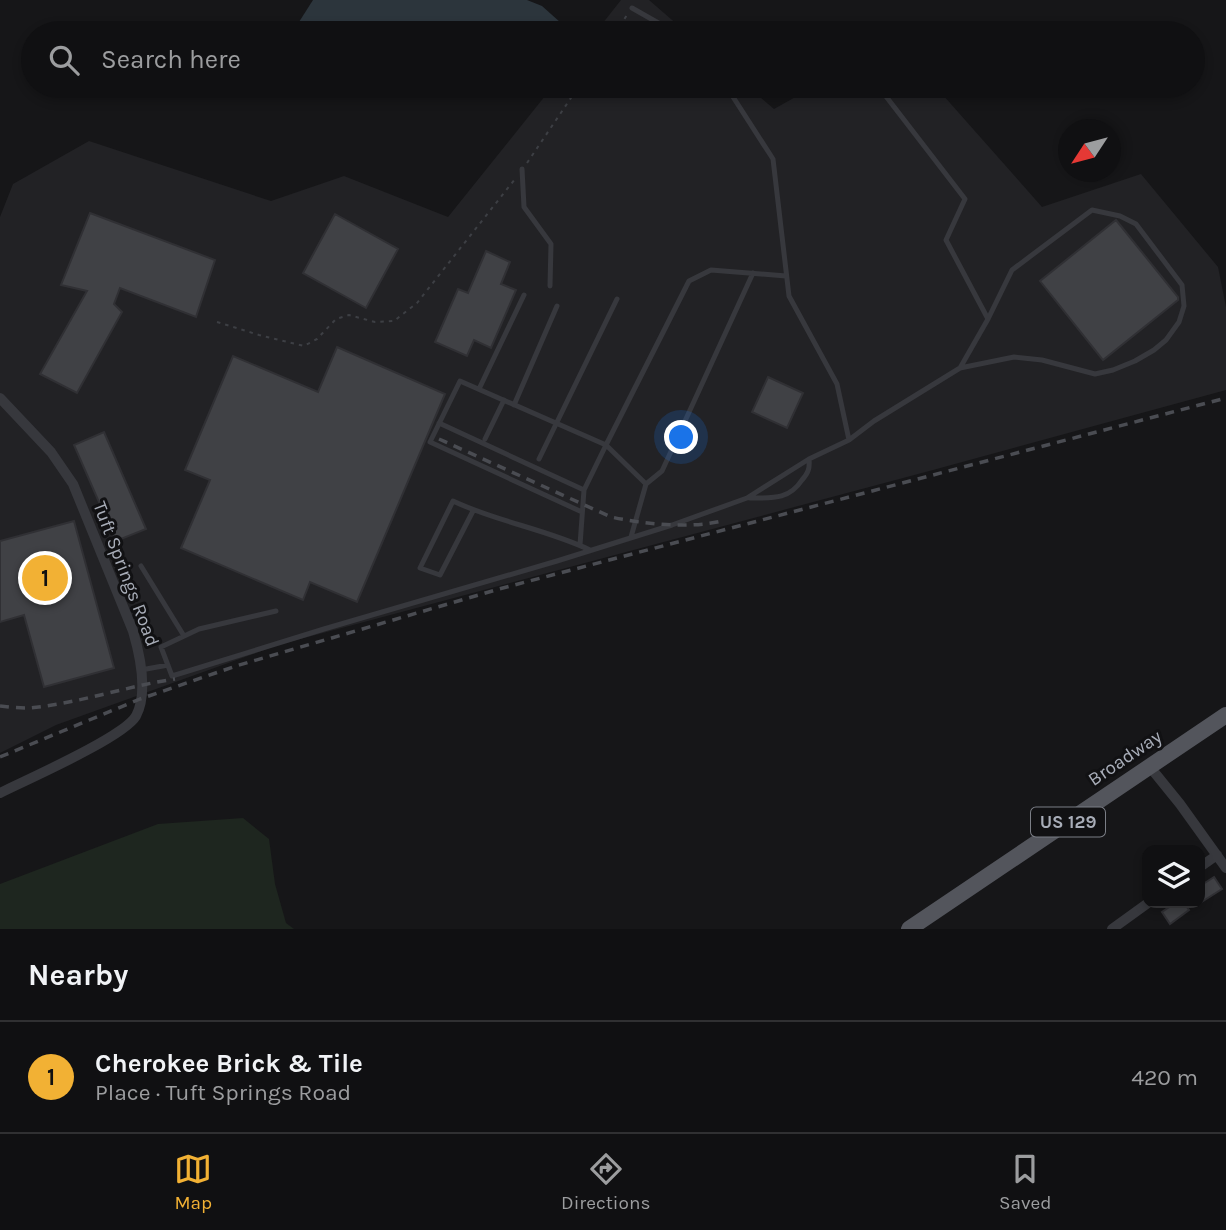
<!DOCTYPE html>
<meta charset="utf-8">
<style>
:root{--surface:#101012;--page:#1e1e20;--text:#f1f3f6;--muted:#9c9d9f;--line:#303032;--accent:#f2b134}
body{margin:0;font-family:Karla,sans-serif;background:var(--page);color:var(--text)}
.controls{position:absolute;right:21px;bottom:21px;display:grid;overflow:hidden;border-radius:14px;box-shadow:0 4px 10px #0003}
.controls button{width:63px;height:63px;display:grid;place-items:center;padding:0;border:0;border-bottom:2px solid var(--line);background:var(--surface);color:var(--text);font:35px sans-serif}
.compass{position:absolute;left:1058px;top:119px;width:63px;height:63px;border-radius:50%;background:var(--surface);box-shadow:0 4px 10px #0003;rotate:234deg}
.you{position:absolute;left:682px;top:438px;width:24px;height:24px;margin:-18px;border:5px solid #fff;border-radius:50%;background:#1a73e8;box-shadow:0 0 0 10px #1a73e833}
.badge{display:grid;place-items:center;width:46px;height:46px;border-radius:50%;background:var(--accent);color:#111;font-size:23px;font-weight:700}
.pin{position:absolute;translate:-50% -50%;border:4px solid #fff;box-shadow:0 2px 7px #0006}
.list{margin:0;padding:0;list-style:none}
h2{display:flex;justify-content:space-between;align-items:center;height:91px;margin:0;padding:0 28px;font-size:30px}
h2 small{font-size:23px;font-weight:400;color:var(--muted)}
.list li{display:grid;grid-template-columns:46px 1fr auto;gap:21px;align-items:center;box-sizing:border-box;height:112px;padding:0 28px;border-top:2px solid var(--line)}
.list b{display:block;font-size:26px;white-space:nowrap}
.list p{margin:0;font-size:23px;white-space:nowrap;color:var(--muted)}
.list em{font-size:23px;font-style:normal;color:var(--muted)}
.icon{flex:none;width:38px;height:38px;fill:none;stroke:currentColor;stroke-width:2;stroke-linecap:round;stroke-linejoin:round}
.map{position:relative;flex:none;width:1226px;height:929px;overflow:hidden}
.search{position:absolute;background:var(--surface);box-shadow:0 4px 10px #0003;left:21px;right:21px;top:21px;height:77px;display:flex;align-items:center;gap:18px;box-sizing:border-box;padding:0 24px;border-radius:38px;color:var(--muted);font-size:26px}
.sheet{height:203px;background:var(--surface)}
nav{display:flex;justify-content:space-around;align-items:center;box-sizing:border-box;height:98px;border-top:2px solid var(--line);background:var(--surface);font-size:19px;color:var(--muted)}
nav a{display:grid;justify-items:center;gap:4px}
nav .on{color:var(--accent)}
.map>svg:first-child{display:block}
.built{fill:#222225}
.green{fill:#1e261f}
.water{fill:#2c353c}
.building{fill:#404145;stroke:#303034;stroke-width:2}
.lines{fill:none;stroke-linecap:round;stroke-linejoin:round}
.path{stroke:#3d3f44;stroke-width:2;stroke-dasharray:3.5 5;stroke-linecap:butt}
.service{stroke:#37383d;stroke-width:5}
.minor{stroke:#37383d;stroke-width:10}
.primary{stroke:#53555c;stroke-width:16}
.rail{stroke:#4a4c52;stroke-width:3.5;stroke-dasharray:9 7;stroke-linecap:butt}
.labels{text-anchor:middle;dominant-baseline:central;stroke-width:6;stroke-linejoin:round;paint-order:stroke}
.shield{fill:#111113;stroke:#7b7e86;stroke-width:2}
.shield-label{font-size:18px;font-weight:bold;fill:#a8adb8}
.street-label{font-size:19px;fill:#a8adb8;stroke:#111113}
</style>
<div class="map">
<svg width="1226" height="929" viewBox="0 0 1226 929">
<rect width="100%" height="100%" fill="#161618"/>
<path class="built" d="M621,0H649L687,33H595Z
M553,86H747L774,109L815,86H935L1042,207L1141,174L1218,267L1226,307V390L933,470L278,645L56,725L0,753V217L13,184L89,141L271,201L344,176L448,217Z"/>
<path class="green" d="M243,818L269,839L275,884L286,923L294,929H0V884L158,824Z"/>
<path class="water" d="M313,0H527L542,6L570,31L564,33H292Z"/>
<path class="building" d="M90,213L215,260L196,317L120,288L114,304L122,312L77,393L40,374L87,291L61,285Z
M335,214L398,249L366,308L303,273Z
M1116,220L1178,297V300L1103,360L1040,281Z
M486,251L510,262L501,284L516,290L491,348L474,340L467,356L435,342L458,289L468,293Z
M337,347L445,394L357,602L310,582L303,600L181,548L210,480L185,470L233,356L318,392Z
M768,377L803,393L787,428L752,412Z
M104,432L146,529L116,541L74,445Z
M74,521L114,668L44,687L24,615L0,622V541Z
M1214,877L1222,889L1200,903V886Z
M1175,903H1184L1189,910L1170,924L1162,912Z"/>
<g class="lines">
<path class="path" d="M615,33L627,15
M527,163L579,86
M217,322L259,335L304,346L317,339L336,319L349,315L375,322L394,321L417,303L515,179"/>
<path class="service" d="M632,8L676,33
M726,86L773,159L789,296L837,384L849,440
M878,86L965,199L946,240L988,319
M522,169L524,207L551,244L550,286
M479,389L524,295
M514,405L557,306
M439,423L584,490L580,545
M485,439L504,400
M539,459L617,299
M646,484L662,471L753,273
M750,498C772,498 789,500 802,480C808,473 810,469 809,459
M473,511L440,575L420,568L453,501C497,522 546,529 590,550
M582,512L430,442L460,381L606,445L584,490
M631,537L646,484L606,445L689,281L711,270L786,276
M141,566L184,636
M276,611L199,629L161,647L172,676L324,629L557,561L672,525L747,498L809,459L849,440L874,421L960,368L1014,357L1042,360L1095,374L1113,370L1135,361L1154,350L1166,340L1179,322L1184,306L1182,285L1136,224L1120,216L1092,210L1012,270L988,319L960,368
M141,670L168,665"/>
<path class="minor" d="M0,398L51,452L73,484L133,631C140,655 148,693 136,716C124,737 26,780 0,793
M1150,767L1180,804L1226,868
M1200,867L1217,855
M1112,929L1148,903"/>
<path class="primary" d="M909,929L1226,715"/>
<path class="rail" d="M439,439L611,517C644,524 688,529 722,521
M0,706C9,707 19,708 28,708C77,704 127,686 175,679
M0,757L140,699L236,666L499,589L1226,398"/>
</g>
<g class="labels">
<rect class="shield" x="1031" y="807.5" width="74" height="29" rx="5"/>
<g class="shield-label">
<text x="1068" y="822">US 129</text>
</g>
<g class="street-label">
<text transform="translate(126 574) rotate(69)">Tuft Springs Road</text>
<text transform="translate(1125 758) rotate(-34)">Broadway</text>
</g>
</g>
</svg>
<div class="controls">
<button><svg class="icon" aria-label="layers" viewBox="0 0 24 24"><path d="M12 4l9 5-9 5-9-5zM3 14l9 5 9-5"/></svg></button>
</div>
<svg class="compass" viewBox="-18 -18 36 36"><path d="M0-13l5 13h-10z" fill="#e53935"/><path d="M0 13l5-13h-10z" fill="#9c9d9f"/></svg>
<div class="you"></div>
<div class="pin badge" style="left:45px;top:578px">1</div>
<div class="search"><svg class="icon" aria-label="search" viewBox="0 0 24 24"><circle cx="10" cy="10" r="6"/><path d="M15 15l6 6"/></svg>Search here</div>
</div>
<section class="sheet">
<h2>Nearby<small></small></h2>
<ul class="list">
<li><span class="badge">1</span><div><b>Cherokee Brick &amp; Tile</b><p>Place · Tuft Springs Road</p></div><em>420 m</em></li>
</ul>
</section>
<nav>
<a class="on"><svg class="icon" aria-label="map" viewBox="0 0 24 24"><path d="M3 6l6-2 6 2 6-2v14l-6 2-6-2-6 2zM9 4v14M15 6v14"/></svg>Map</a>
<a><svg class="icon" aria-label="directions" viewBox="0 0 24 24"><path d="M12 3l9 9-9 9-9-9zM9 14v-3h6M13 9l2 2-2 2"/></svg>Directions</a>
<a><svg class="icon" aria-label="saved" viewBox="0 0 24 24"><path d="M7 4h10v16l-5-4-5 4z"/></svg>Saved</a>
</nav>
